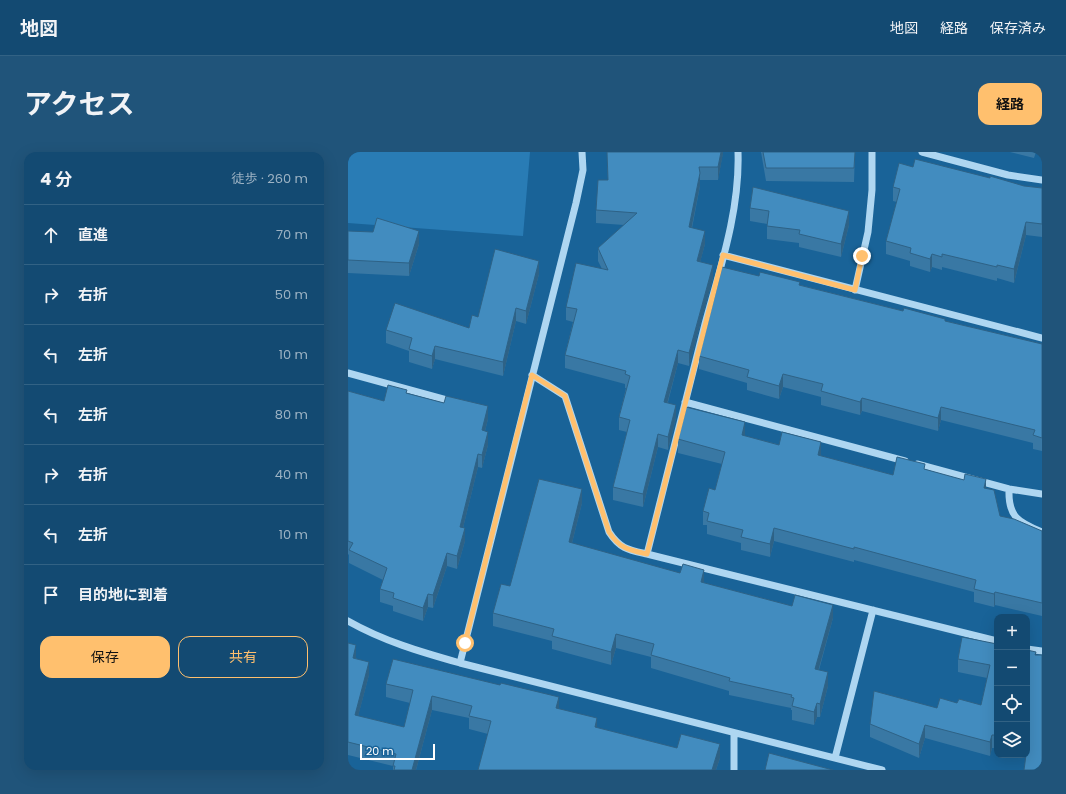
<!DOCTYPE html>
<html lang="ja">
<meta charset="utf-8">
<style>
:root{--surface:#134a72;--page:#20547a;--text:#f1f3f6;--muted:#9db3c4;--line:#326284;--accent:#ffc06e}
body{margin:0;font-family:Poppins,"Noto Sans JP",sans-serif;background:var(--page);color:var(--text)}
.controls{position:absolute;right:12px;bottom:12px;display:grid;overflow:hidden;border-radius:8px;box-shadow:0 4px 16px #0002}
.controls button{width:36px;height:36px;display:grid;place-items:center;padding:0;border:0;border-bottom:1px solid var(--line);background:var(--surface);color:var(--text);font:20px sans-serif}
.scale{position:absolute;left:12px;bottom:10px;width:75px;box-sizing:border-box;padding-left:4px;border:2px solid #fff;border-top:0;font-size:11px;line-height:14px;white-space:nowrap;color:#fff;-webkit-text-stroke:3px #196398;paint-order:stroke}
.stop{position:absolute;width:12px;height:12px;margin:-9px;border:3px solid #ffc06e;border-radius:50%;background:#fff}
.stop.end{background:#ffc06e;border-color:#fff;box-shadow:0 1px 4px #0008}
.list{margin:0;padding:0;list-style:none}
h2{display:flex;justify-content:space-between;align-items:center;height:52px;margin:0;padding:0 16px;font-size:17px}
h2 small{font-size:13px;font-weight:400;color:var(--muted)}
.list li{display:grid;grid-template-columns:26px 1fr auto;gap:12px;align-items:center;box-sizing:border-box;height:60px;padding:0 16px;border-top:1px solid var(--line)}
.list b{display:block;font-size:15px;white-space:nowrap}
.list em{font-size:13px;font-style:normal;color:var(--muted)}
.actions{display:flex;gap:8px;padding:12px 16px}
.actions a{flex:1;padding:9px 0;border:1px solid var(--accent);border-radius:12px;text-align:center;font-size:14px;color:var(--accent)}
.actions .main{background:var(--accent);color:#111}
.icon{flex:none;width:22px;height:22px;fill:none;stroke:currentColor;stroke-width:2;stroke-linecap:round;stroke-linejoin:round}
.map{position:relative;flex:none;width:694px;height:618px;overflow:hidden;border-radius:12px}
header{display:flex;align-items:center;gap:24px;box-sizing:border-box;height:56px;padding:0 20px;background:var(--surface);border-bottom:1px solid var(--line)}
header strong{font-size:19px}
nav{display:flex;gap:22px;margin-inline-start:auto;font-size:14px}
.intro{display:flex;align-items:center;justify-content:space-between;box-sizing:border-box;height:96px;padding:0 24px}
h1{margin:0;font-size:28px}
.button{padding:10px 18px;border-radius:12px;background:var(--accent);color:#111;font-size:14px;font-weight:700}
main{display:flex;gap:24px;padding:0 24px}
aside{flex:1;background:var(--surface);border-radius:12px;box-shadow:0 4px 16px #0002}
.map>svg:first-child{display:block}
.green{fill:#297cb5}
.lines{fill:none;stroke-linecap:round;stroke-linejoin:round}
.minor{stroke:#aed6f1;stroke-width:7}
.wall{fill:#3978a4}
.shaded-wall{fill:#2e6286}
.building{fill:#428cbf;stroke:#2e6286}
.route{stroke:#ffc06e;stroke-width:5}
</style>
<header>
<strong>地図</strong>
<nav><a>地図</a><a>経路</a><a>保存済み</a></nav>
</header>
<div class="intro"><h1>アクセス</h1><a class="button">経路</a></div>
<main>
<aside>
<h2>4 分<small>徒歩 · 260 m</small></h2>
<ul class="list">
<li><svg class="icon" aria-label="ahead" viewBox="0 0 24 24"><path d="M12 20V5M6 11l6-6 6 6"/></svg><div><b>直進</b></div><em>70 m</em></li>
<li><svg class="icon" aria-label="right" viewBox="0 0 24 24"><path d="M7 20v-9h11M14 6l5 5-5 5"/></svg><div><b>右折</b></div><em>50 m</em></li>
<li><svg class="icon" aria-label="left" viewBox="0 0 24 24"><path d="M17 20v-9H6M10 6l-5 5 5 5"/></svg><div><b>左折</b></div><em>10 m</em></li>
<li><svg class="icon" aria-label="left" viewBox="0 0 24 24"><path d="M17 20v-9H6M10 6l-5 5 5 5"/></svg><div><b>左折</b></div><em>80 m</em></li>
<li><svg class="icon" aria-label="right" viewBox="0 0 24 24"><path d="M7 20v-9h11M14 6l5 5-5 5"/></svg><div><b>右折</b></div><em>40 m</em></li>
<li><svg class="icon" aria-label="left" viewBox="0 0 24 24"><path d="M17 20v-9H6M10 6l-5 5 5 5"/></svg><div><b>左折</b></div><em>10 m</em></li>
<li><svg class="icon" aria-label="arrive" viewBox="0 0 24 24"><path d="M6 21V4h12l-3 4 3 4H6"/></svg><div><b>目的地に到着</b></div></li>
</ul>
<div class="actions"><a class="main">保存</a><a>共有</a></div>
</aside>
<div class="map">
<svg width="694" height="618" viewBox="0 0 694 618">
<rect width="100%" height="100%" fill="#196398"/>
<path class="green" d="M0,0H182L175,84L0,71Z"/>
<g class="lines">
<path class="minor" d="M390,0C392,58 372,117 357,172C338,249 318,325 299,402L649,489
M574,0L660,23L694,28
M375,103L694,186
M507,138L520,80L524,38V0
M0,221L106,250
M184,223L217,244L261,380C272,397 281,398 299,402
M337,250L557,309
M569,312L661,337L694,342
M661,337C660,365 670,370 694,380
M0,469C35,489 73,500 112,511L534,618
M679,497L694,499
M112,511L228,51L235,18L234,0
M386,581V618
M487,606L525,458"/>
</g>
<path class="wall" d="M259,0H375L370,28H352V34L344,76L357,92L352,110L365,126L341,214L330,211L320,250L328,266L320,298L310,295L295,355L265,348V335L279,280L271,278V265L278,236H277V232L217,216V203L225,170L218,168V155L254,117L250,109V96L276,73L248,71V58L260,28Z
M413,0H507L506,30L418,29Z
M662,0H688L686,6Z
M565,15L642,26L676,34L694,36V85L678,83L666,131L649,126V129L594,115V118L584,115L582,120L562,114V109L538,102V89L549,50L545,49V35Z
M405,35L501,73L493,105L451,95V91L419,87V72L402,69V56Z
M0,79L71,92L61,124L0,121Z
M191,122L178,172L168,169L155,224L87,207L84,217L61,210V199L38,191V178L121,176L130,165Z
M411,124L452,133L555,159L694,192V299L685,297V291L593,268L590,279L514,259L512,263L473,253V245L435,235L431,247L399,238V231L351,217V204Z
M0,239L36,249L59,241L140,267L137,279L140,293L134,316L130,315L115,376L117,389L109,417L99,414L85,456L80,455L75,469L45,459V454L32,450V437L35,428L1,411V403L0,402Z
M397,283V284L473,303V304L545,323L577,317L638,336L652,364L694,379V464L647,453L646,455L626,450V440L506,408V410L426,389L422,405L393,398V391L359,382V373H355V359L367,338L374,312L330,301V287Z
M234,351L224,391L356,431L485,466L471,518L480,534L472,565H469L466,573L444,568V558H443V556L381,543V539L303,516V505L268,496L263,513L204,497V489L145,474V461L162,434Z
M0,491L8,506L21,523L10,564L56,575L62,551L38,545V532L211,557L249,576L329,596L372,606L368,618H130L140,582L121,577V566L84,558L68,618H45V614L0,603Z
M649,492V596H644L642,604L577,586L571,606L522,585V572L609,551L633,553L639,526L610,520V507Z"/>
<path class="shaded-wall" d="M373,0H375V2L370,28V15Z
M352,21V34L341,88V75Z
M501,59V73L493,105V92Z
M678,70V83L666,131V117Z
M71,79V92L61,124V111Z
M357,79V92L349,122V109Z
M584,102V115L582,120V107Z
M191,109V122L178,172V159Z
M365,113V126L341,214V201Z
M168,156V169L155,224V210Z
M87,194V207L84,217V204Z
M330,198V211L316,263V250Z
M435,222V235L431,247V234Z
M514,246V259L512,263V250Z
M328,253V266L320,298V285Z
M140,254V267L134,291V278Z
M593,255V268L590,279V266Z
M397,270V283L394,297V283Z
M140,280V293L134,316V303Z
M310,282V295L295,355V342Z
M473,290V303L470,316V303Z
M130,302V315L112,388V375Z
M638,327V340L636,336Z
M234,337V351L221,403V390Z
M117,376V389L109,417V404Z
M426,376V389L422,405V392Z
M99,401V414L85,456V443Z
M356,418V431L353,430Z
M647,440V453L646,455V442Z
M80,442V455L75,469V456Z
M485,453V466L467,530V517Z
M268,482V496L263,513V500Z
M8,493V506H5Z
M21,510V523L7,576V563Z
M480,520V534L472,565V552Z
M84,544V558L68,618H64Z
M211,545V558L208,556Z
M469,551V565L466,573V560Z
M249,566V580L247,575Z
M577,573V586L571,606V592Z
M644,583V596L642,604V590Z
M372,592V606L368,618H364Z"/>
<path class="building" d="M259,0H373L370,15H351L352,21L341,75L357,79L349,109L365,113L341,201L330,198L316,250L328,253L320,285L310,282L295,342L265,335L282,268L271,265L282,224L277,222L278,219L217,203L229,157L218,155L228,111L260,118L250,96L289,61L248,58L250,28H260Z
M415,0H507L506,16H418Z
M567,7L642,26V24L676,34L694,36V72L678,70L666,117L649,113V115L594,102V105L584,102L582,107L562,101L563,96L538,89L552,37L545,35L551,11L565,15Z
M405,35L501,59L493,92L451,82L452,78L419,74L421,59L402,56Z
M29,66L71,79L61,111L0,108V79L25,80Z
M147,97L191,109L178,159L168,156L155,210L87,194L84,204L61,197L64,186L38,178L47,151L121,176L124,163L130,165Z
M374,115L411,124L412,120L452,130L451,133L555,159L556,156L597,167V169L694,192V286L685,283L687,278L593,255L590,266L514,246L512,250L473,239L475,232L435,222L431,234L399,225L401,218L351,204Z
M40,233L59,238L58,241L96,251L98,244L140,254L134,278L140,280L134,303L130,302L112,375L117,376L109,404L99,401L85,443L80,442L75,456L45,446L46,441L32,437L39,416L1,398L5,391L0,389V239L36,249Z
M338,255L397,270L394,283L431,293L434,280L473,290L470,303L545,323L549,305L577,312L576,317L616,328L617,322L638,327L636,336L646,338L652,364L666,367L694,379V451L647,440L646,442L626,437L628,428L506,395V397L426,376L422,392L393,385L395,378L359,369L361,361L355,359L361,336L367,338L377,300L330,287Z
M191,327L234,337L221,390L332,421L335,412L356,418L353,430L444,454L447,443L485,453L467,517L480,520L472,552L469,551L466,560L444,554L446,546L443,545L444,543L381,529L382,526L303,503L306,492L268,482L263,500L204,484L206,477L145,461L153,432L162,434Z
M614,485L649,492V583H644L642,590L577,573L571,592L522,572L526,539L589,556L592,546L609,551L611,547L633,553L642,513L610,507Z
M0,491L8,493L5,506L21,510L7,563L56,575L65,538L38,532L45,507L152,533L153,531L211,545L208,556L249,566L247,575L329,596L333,582L372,592L364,618H130L143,569L121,564L124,554L84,544L64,618H46L47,614H45L48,602L0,590Z
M679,498L688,500L687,503H694V618H676L678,603H679L680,586H679Z
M421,601L485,618H417Z"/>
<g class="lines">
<path class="route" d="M117,491L184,223L217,244L261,380C272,397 281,398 299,402L375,103L507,138L514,104"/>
</g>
</svg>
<div class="controls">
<button>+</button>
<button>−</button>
<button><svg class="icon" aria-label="locate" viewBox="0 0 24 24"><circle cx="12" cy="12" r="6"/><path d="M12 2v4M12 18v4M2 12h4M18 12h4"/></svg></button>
<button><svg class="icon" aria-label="layers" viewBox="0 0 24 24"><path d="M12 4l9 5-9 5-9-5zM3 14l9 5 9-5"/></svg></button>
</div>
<div class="scale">20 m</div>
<div class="stop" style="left:117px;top:491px"></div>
<div class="stop end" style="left:514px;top:104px"></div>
</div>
</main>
